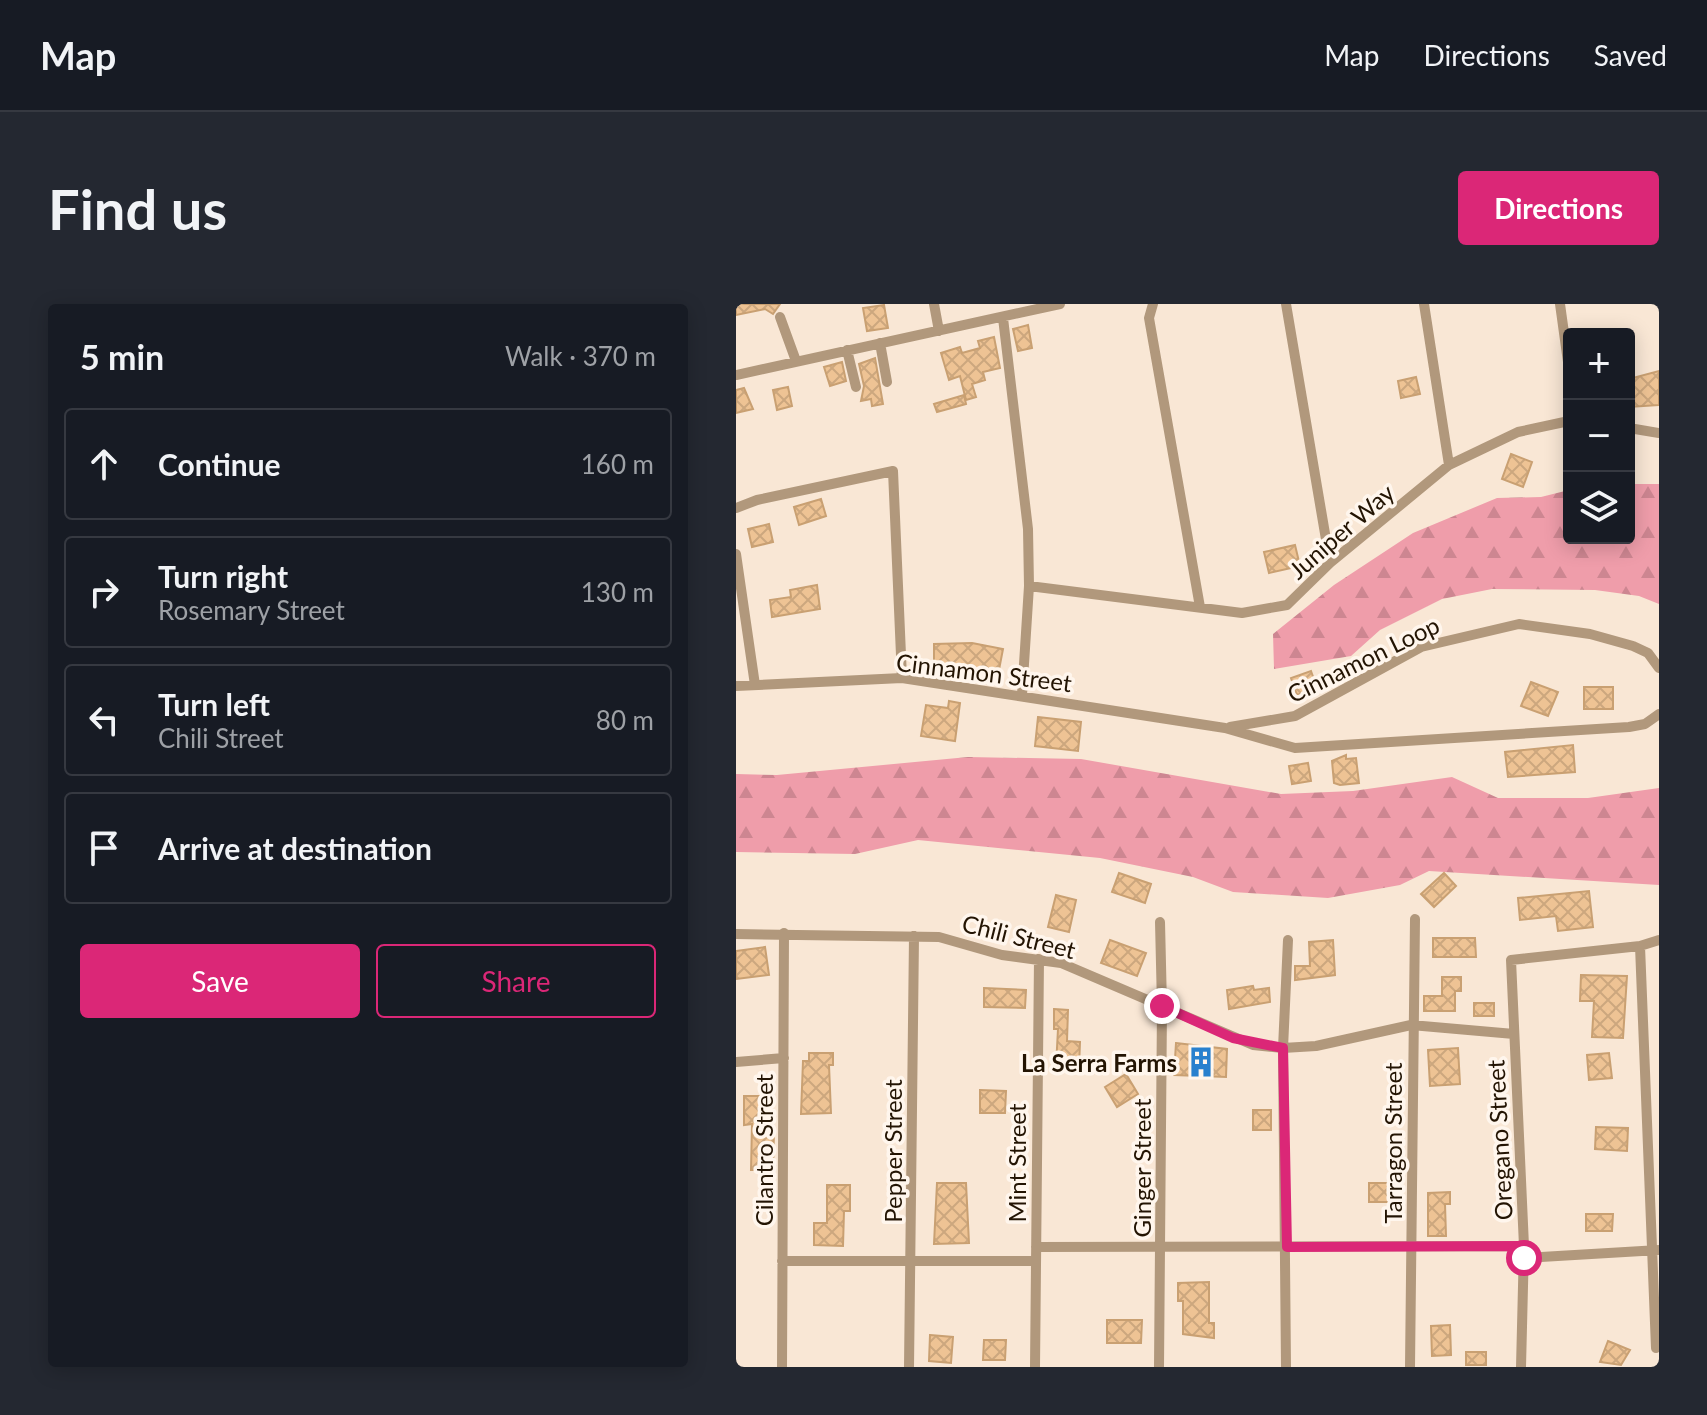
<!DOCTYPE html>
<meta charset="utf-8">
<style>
:root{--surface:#171b24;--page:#242831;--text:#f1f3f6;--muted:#9ea1a6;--line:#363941;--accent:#db2777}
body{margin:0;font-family:Lato,sans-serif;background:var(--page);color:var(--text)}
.controls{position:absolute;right:24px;top:24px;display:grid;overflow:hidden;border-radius:8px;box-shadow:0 4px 20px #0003}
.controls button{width:72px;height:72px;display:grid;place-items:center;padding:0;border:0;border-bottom:2px solid var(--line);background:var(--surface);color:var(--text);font:40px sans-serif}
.stop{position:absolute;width:24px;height:24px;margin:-18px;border:6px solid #db2777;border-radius:50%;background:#fff}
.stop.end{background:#db2777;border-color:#fff;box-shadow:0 2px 8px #0008}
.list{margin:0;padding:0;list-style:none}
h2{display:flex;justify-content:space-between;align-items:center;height:104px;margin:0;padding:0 32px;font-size:34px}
h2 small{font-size:26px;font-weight:400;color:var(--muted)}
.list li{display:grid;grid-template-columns:52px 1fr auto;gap:24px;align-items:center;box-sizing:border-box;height:112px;margin:0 16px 16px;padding:0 16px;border:2px solid var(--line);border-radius:8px}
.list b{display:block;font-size:30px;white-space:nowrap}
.list p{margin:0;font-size:26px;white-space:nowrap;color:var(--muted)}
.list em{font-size:26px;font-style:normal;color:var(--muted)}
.actions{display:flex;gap:16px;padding:24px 32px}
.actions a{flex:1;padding:18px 0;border:2px solid var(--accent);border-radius:8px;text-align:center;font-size:28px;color:var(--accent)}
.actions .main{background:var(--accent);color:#fff}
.icon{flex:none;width:44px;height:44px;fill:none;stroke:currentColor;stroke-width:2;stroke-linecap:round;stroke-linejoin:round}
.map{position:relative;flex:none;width:923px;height:1063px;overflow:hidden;border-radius:8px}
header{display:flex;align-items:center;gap:48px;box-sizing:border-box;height:112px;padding:0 40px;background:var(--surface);border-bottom:2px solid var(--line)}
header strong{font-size:38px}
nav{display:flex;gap:44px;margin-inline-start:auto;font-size:28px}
.intro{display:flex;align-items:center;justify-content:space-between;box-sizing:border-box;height:192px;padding:0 48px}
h1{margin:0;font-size:56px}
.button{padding:20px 36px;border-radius:8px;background:var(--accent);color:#fff;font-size:28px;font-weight:700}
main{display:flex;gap:48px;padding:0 48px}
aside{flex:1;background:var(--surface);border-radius:8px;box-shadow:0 4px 20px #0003}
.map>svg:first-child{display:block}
.forest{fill:url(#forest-firs)}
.building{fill:url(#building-cross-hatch);stroke:#c9a072;stroke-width:2}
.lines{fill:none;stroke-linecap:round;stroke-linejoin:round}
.minor{stroke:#b1987c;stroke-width:10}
.route{stroke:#db2777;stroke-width:10}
.labels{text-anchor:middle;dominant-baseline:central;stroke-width:7;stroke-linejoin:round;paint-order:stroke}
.street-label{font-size:24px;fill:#231403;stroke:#fff6ed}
.poi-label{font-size:24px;font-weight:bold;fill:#231403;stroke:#fff6ed;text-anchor:end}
</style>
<header>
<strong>Map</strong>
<nav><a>Map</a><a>Directions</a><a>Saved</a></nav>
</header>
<div class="intro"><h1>Find us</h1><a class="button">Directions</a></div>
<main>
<aside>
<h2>5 min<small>Walk · 370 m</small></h2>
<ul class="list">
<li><svg class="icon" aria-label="ahead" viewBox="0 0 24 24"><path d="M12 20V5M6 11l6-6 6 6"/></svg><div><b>Continue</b></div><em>160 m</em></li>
<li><svg class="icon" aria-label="right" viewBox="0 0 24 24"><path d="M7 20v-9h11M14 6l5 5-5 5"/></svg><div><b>Turn right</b><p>Rosemary Street</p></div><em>130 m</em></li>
<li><svg class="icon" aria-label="left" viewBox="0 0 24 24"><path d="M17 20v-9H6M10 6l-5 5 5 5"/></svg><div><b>Turn left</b><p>Chili Street</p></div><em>80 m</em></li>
<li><svg class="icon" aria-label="arrive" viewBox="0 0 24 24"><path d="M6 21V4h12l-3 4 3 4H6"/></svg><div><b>Arrive at destination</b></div></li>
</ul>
<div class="actions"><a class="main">Save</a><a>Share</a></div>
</aside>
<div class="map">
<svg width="923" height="1063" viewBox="0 0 923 1063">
<defs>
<pattern id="forest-firs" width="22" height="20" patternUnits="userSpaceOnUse" patternTransform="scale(2)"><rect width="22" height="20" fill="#ef9daa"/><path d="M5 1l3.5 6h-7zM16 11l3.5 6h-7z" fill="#cd8691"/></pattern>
<pattern id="building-cross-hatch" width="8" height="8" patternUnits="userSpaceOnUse" patternTransform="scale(2)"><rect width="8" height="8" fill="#eec394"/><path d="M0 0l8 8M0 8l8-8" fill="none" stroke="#cca77e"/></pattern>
</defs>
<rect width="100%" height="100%" fill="#f9e7d5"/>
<path class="forest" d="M893,180H923V300L903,292L859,286L756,285L706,295L644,326L615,352L538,365L537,330L598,281L677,229L761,194L805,193L833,186V234H893Z
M232,453L345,455L545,490L617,487L716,473L762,494H852L923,484V581L693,567L664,581L592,594L497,588L457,573L364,554L182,536L119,550L0,548V470L41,471Z"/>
<path class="building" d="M0,0H44L37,10L29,5L0,11Z
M148,1L152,24L131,27L127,4Z
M292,21L296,44L282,47L277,25Z
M258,33L264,64L247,68L249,76L236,80L240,93L230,96L224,72L213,76L205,49L224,43L226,49L244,44L242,37Z
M139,54L147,100L136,102L135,95L125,97L128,82L123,60Z
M106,58L110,77L94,82L88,63Z
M923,67V101L893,103V75Z
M680,73L684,90L665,94L662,77Z
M52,83L56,102L41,106L37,86Z
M8,84L17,105L0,109V86Z
M228,91L230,100L201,108L198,100Z
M775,150L796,158L787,183L766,175Z
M85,195L90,212L63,221L58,203Z
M33,220L37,238L16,243L12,225Z
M559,241L564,262L533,269L528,248Z
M81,281L84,305L36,313L34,296L55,293L54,286Z
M236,339L267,345L262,371L232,363H198V340Z
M575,367L581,384L561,391L555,374Z
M795,378L822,388L812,412L785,402Z
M848,383H877V405H848Z
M213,397L224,399L219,437L185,432L190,401L212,404Z
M302,413L345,418L342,447L299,442Z
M837,441L839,468L772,473L769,448Z
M610,451V455L620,454L623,479L604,481L598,479L596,457Z
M572,459L575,477L556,480L553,462Z
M383,569L415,580L409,599L376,588Z
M708,569L720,582L698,603L685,590Z
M853,587L857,623L822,627L820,612L784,616L782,594Z
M320,591L340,596L333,628L312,623Z
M697,634H739L740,653H697Z
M374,636L410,649L401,672L365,659Z
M597,636L599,671L559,676V662H574L573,638Z
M29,643L33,671L0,675V647Z
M845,671L891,672L887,734L856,733L858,697H844Z
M706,673H725V687H719V707H688V692H706Z
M517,682L518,686L533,684L534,698L493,705L491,686Z
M248,684L290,686L289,704L248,703Z
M738,699H758V712H738Z
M318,705L332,706L331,737L344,738L343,764L320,763L322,725H318Z
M440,739L491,745L490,773L438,771Z
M722,744L724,780L694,782L692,746Z
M73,749H97V761H93L95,809L65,810L67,757H73Z
M873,749L876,774L853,776L851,751Z
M390,770L402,790L381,803L369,783Z
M244,786L270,787L269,809H244Z
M8,792H32L33,827H38L37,866H15L16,820L8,821Z
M517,806H535V826H517Z
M860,823L892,824L891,847L859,845Z
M201,879H230L233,939L198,940Z
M633,879H665V898H633Z
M91,881H114V907H108L107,942L78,941V919H91Z
M714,888V900H709L710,932H692V889Z
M850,910H877L876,927H850Z
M473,978V1019H478V1034L447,1030V997H442V979Z
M371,1016H406L405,1039H371Z
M714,1021L715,1051L696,1052L695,1022Z
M194,1031L217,1033L215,1059L193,1057Z
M248,1036H270L269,1056H247Z
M872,1037L894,1046L885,1061L864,1058Z
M730,1048H750V1061H730Z"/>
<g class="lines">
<path class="minor" d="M198,0L203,27
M417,0L413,14L464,303
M550,0L594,259
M688,0L713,161
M824,0L833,65
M44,13L60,57
M267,14L292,225L293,282L286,391
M144,39L151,78
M111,46L120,83
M0,71L324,0
M893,124L923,129
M0,204L21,196L157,167L166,374
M0,250L19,381
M293,282L506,309L551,301L594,259L713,161L782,128L833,117
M0,382L166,374L489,424L559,444L893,423L909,420L923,410
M494,423L559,412L685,343L783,320L854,330L897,342L912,349L923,364
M0,630L203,633L266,651L325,659L517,741L547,744L580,742L675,721L778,730
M904,642L920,1044
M0,758L48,754
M300,943L788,942
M788,954L923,946
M46,957H300
M46,1063L48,629
M173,1063L178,632
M299,1063L303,655
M423,1063L426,702L424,618
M550,1063L547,744L552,636
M674,1063L679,615
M785,1063L788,942L775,656L904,642L923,636"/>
</g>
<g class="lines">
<path class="route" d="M426,702L497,734L547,744L551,943L788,942V954"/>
</g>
<defs>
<g id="building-bare" transform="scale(2.4)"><path d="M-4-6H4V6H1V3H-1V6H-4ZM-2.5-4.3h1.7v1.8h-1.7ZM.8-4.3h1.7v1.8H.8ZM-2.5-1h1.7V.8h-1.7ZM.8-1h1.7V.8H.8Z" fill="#2880ce" stroke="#fff6ed" stroke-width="2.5" paint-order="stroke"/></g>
</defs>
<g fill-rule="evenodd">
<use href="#building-bare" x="465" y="758"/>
</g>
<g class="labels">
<g class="street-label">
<text transform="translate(605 227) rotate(-41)">Juniper Way</text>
<text transform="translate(627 355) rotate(-26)">Cinnamon Loop</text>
<text transform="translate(248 368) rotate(7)">Cinnamon Street</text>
<text transform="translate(283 632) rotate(14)">Chili Street</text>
<text transform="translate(763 836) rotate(-93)">Oregano Street</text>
<text transform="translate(656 839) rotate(-90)">Tarragon Street</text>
<text transform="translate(27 846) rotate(-90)">Cilantro Street</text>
<text transform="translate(156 847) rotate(-90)">Pepper Street</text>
<text transform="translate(280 859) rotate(-90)">Mint Street</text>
<text transform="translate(405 864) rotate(-90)">Ginger Street</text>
</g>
<g class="poi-label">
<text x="441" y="758">La Serra Farms</text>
</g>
</g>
</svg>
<div class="controls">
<button>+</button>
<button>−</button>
<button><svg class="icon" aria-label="layers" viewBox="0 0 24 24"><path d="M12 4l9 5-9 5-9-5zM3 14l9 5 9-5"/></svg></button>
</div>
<div class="stop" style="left:788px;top:954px"></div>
<div class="stop end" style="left:426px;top:702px"></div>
</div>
</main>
